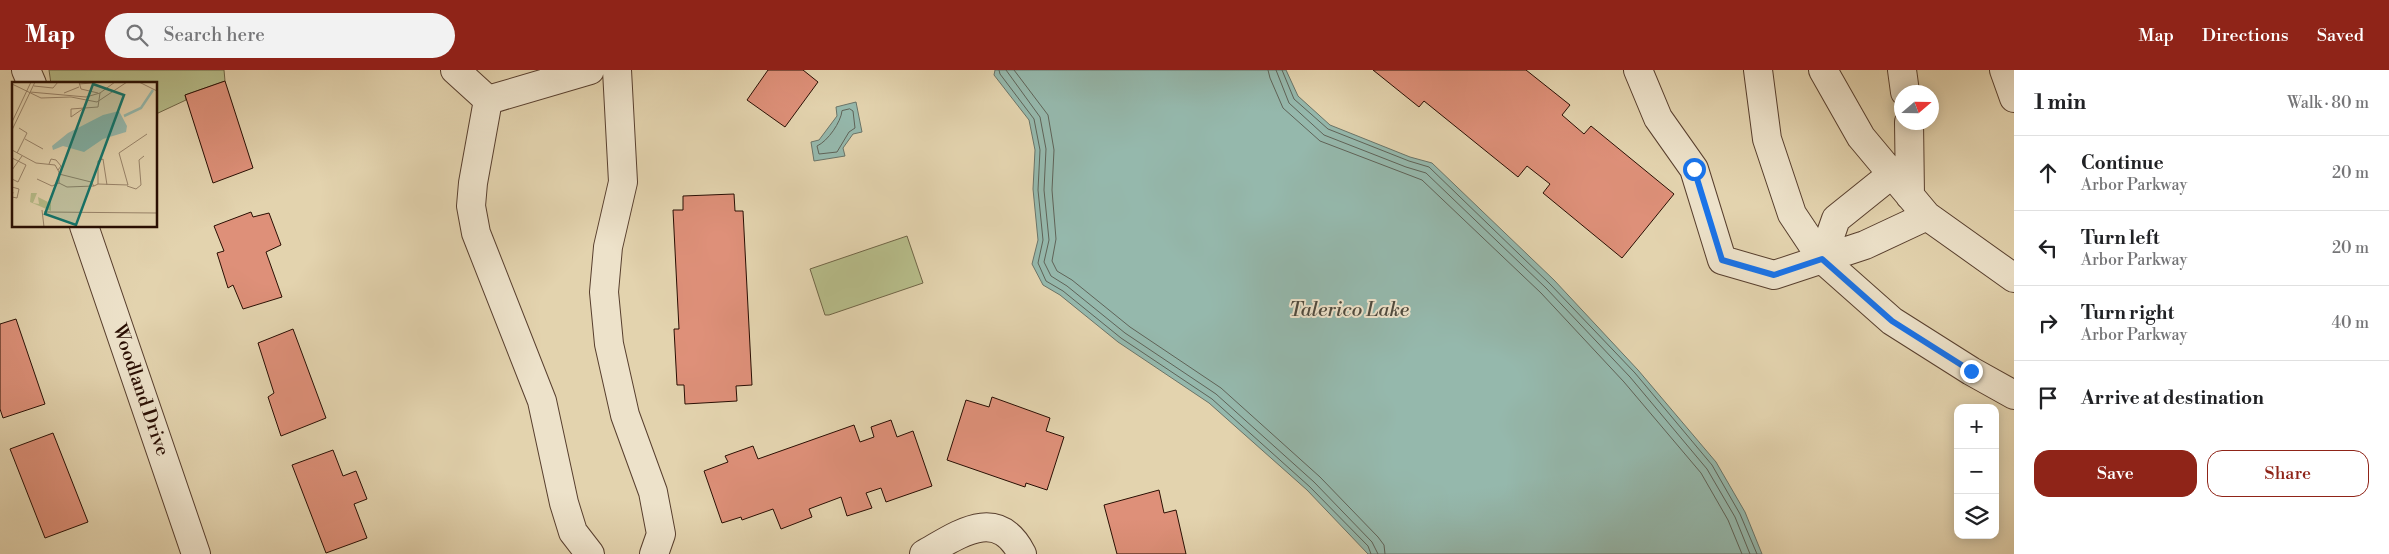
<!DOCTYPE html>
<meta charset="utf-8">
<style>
:root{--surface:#fff;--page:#f2f2f2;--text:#202124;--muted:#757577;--line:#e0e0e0;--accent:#8f2418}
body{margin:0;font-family:"Libre Bodoni",serif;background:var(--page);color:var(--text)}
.controls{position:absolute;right:15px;bottom:15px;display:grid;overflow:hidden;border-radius:10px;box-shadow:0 2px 12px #0003}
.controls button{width:45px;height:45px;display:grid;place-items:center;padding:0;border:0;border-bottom:1px solid var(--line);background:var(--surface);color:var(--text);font:25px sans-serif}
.compass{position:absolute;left:1894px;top:15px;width:45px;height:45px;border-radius:50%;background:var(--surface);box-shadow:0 2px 12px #0003;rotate:70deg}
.stop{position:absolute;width:15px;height:15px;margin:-11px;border:4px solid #1a73e8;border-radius:50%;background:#fff}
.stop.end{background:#1a73e8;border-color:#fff;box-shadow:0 1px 5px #0008}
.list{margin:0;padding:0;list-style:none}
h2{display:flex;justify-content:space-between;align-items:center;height:65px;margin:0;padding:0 20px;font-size:21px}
h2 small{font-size:16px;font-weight:400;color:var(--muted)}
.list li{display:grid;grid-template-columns:32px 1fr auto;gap:15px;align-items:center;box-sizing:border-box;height:75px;padding:0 20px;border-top:1px solid var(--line)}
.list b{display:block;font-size:19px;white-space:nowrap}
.list p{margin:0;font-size:16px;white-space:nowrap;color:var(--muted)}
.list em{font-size:16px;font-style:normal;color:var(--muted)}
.actions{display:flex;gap:10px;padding:15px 20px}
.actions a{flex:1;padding:11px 0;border:1px solid var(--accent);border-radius:15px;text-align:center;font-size:18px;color:var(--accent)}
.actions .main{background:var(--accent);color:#fff}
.icon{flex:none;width:28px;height:28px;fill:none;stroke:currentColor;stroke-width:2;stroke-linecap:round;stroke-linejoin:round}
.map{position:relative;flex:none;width:2014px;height:484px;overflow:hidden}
header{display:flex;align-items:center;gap:30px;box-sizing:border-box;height:70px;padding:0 25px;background:var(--accent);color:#fff}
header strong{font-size:24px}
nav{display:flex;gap:28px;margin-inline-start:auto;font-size:18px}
.search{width:350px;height:45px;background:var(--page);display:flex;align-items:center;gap:12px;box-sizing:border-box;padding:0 18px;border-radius:28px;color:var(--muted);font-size:19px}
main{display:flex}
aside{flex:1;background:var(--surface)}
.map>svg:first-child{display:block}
.green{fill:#b6bc89;stroke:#706546}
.water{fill:#95b8ac;stroke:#6a7468}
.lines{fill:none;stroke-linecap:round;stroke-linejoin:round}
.shore{stroke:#5f6358;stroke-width:1}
.building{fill:#de9079;stroke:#290e03}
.minor-casing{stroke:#583f2e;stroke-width:30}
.minor{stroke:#ede2ca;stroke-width:28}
.route{stroke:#1a73e8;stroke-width:6}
.labels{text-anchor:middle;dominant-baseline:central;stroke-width:4;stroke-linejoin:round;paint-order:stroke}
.street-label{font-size:19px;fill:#290e03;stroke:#ede2ca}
.water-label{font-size:20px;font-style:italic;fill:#4f4a3e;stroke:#ede2ca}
.inset-river{fill:none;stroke:#95b8ac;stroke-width:2.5}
.inset-road{fill:none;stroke:#99846a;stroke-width:1}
.view{fill:#0f766e;fill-opacity:0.15;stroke:#0f766e;stroke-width:2.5}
.inset-edge{fill:none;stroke:#290e03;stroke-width:2.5}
</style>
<header>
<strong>Map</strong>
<div class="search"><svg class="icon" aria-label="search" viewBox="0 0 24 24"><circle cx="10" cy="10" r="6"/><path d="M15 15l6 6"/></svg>Search here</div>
<nav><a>Map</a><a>Directions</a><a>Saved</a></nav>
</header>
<main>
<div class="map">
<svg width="2014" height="484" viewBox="0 0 2014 484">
<rect width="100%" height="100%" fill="#e3d3ae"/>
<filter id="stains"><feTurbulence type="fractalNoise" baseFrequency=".004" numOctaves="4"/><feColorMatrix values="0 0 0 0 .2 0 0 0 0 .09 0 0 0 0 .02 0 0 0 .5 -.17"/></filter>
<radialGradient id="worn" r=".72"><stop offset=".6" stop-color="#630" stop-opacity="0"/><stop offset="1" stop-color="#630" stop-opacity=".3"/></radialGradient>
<path class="green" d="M49,0H224L225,11L185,25L186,30L156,44V14H51Z
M907,166L923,213L829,245H825L810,199Z"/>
<path class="water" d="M995,0H1286L1298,26L1330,55L1410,87L1432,93L1554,210L1638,300L1716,392L1745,442L1762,484H1368L1307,420L1209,333L1118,272L1060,225L1043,215L1032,194L1038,170L1033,119L1035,80L1029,50L994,5Z
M856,32L862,62L853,64L843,78L845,86L814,91L811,72L819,70L837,46L836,37Z"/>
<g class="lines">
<path class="shore" d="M999,0L1000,4L1034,49L1040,80L1038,120L1043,170L1038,193L1046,211L1063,221L1121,268L1212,329L1310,417L1368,476L1371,484
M1006,0L1040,47L1046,79L1044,120L1049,170L1044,192L1051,206L1067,216L1125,263L1216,324L1314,412L1372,472L1378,484
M1014,0L1048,45L1054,80L1052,120L1056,169L1052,191L1057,201L1072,210L1130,257L1221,318L1320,407L1378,467L1384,475L1385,484
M1268,0L1270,8L1283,38L1320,71L1422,110L1541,223L1624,312L1701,403L1728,450L1742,484
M1276,0L1289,33L1324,65L1406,97L1426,103L1546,218L1630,307L1707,399L1735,447L1750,484
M1282,0L1294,29L1328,59L1409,91L1429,97L1550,214L1635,303L1712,395L1740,444L1757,484
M850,39L853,41L855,58L849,62L837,82L819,84L817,76C828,71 841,52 842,41Z"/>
</g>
<path class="building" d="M768,0H803L818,12L785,57L747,30Z
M1373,0H1526L1570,35L1562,45L1584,64L1591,56L1674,124L1622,188L1543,123L1550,114L1527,96L1518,107L1424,31L1419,37Z
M225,11L253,98L213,113L185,25Z
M734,124L735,141H743L752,315L736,316L737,331L685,334L684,315H677L674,259H679L673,140H683V126Z
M251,142L253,147L269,143L281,175L266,182L282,227L243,239L233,215L228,218L217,183L224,181L214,156Z
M16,249L45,334L3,348L0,339V254Z
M293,259L326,348L281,366L268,327L274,323L258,273Z
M992,327L1050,348L1046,361L1064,367L1047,420L1026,413L1025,417L947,390L966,330L989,337Z
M891,350L897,367L913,361L932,416L886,432L881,418L866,423L872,438L847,446L841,427L809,439L812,447L781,459L773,439L742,450L741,447L722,453L704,401L728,392L725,386L753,376L758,389L854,355L860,372L874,367L871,357Z
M53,363L88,452L45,468L10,379Z
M333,380L343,406L356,401L367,429L354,434L367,468L326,483L292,395Z
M1159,420L1164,443L1176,440L1186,484H1117L1104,435Z"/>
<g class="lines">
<g class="minor-casing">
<path id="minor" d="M26,0L32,14
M455,0L488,30
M617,0L623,112L608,177L604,222L609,274L625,345L653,422L661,464L654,484
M1638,0L1658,48L1694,99L1722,190L1774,205L1865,175L1927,146
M1758,0L1767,69L1792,144L1822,189L1892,251L1971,301L2014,325
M1823,0L1861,67L1927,146L2014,208
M1902,0L1905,22
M2004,0L2014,28
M488,30L473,113L471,136L476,163L542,331L564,433L573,462L590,484
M488,30L590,0
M1909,52L1910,126
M84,156L196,484
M1822,189L1836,149L1892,104
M924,484C958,465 997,435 1022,484"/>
</g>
<use href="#minor" class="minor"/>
</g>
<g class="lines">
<path class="route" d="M1694,99L1722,190L1774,205L1822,189L1892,251L1971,301"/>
</g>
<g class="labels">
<g class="street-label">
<text transform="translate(141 320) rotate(71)">Woodland Drive</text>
</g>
<g class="water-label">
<text x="1349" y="240">Talerico Lake</text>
</g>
</g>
<g transform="translate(12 12)">
<rect width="145" height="145" fill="#e3d3ae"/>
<path d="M19,111H25L21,121L27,122L26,115L36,120L39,117V129L18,120Z" fill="#b6bc89"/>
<path d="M107,29L115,44L114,50L91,57L72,70L51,64L41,68L40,64L56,51L91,33Z" fill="#95b8ac"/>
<path class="inset-river" d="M112,34L129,26L141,8"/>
<path class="inset-road" d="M67,0L69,7L86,11M127,0L145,9M0,2L29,16L59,15L85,20L115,0M67,2L92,0M22,4L41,6L46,0M18,10L74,15L88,11L103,0M52,11L67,5M72,26L59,35V27L86,25L88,11M0,40L19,0M0,48L23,0M13,57L31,67M0,68L24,81L43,83L47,90V101M5,71L15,51L7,46M0,76L14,83L6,100L0,97M37,82L39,77L44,78L49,84L46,88M0,88L10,74M47,92L79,100L82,104L86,102V79L91,77L95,103M25,97L40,104L47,101M47,101L55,105L82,104M86,102L116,103L107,71L135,52M115,104L124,107L129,103L127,78L132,74M0,105L7,107L5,116L0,115L1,110M30,128L32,145M32,130L145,131"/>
<path class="view" d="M81,2L112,13L64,143L33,132Z"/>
<rect width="145" height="145" class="inset-edge"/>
</g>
<rect width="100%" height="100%" filter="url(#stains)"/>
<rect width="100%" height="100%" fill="url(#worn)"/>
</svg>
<div class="controls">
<button>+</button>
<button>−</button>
<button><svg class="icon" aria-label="layers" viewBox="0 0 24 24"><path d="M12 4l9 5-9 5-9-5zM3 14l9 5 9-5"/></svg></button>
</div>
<svg class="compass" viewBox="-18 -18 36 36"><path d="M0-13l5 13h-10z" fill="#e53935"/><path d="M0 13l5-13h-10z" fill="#757577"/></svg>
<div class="stop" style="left:1694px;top:99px"></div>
<div class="stop end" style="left:1971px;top:301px"></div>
</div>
<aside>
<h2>1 min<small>Walk · 80 m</small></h2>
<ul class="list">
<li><svg class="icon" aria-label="ahead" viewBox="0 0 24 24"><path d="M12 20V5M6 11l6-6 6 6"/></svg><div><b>Continue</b><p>Arbor Parkway</p></div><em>20 m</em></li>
<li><svg class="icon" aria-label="left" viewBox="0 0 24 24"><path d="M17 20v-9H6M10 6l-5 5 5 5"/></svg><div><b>Turn left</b><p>Arbor Parkway</p></div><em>20 m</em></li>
<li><svg class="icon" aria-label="right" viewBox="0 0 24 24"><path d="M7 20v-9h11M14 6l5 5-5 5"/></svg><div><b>Turn right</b><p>Arbor Parkway</p></div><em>40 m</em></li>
<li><svg class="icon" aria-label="arrive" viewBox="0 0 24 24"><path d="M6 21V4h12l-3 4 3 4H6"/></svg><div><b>Arrive at destination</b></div></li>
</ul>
<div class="actions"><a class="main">Save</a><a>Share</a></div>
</aside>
</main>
